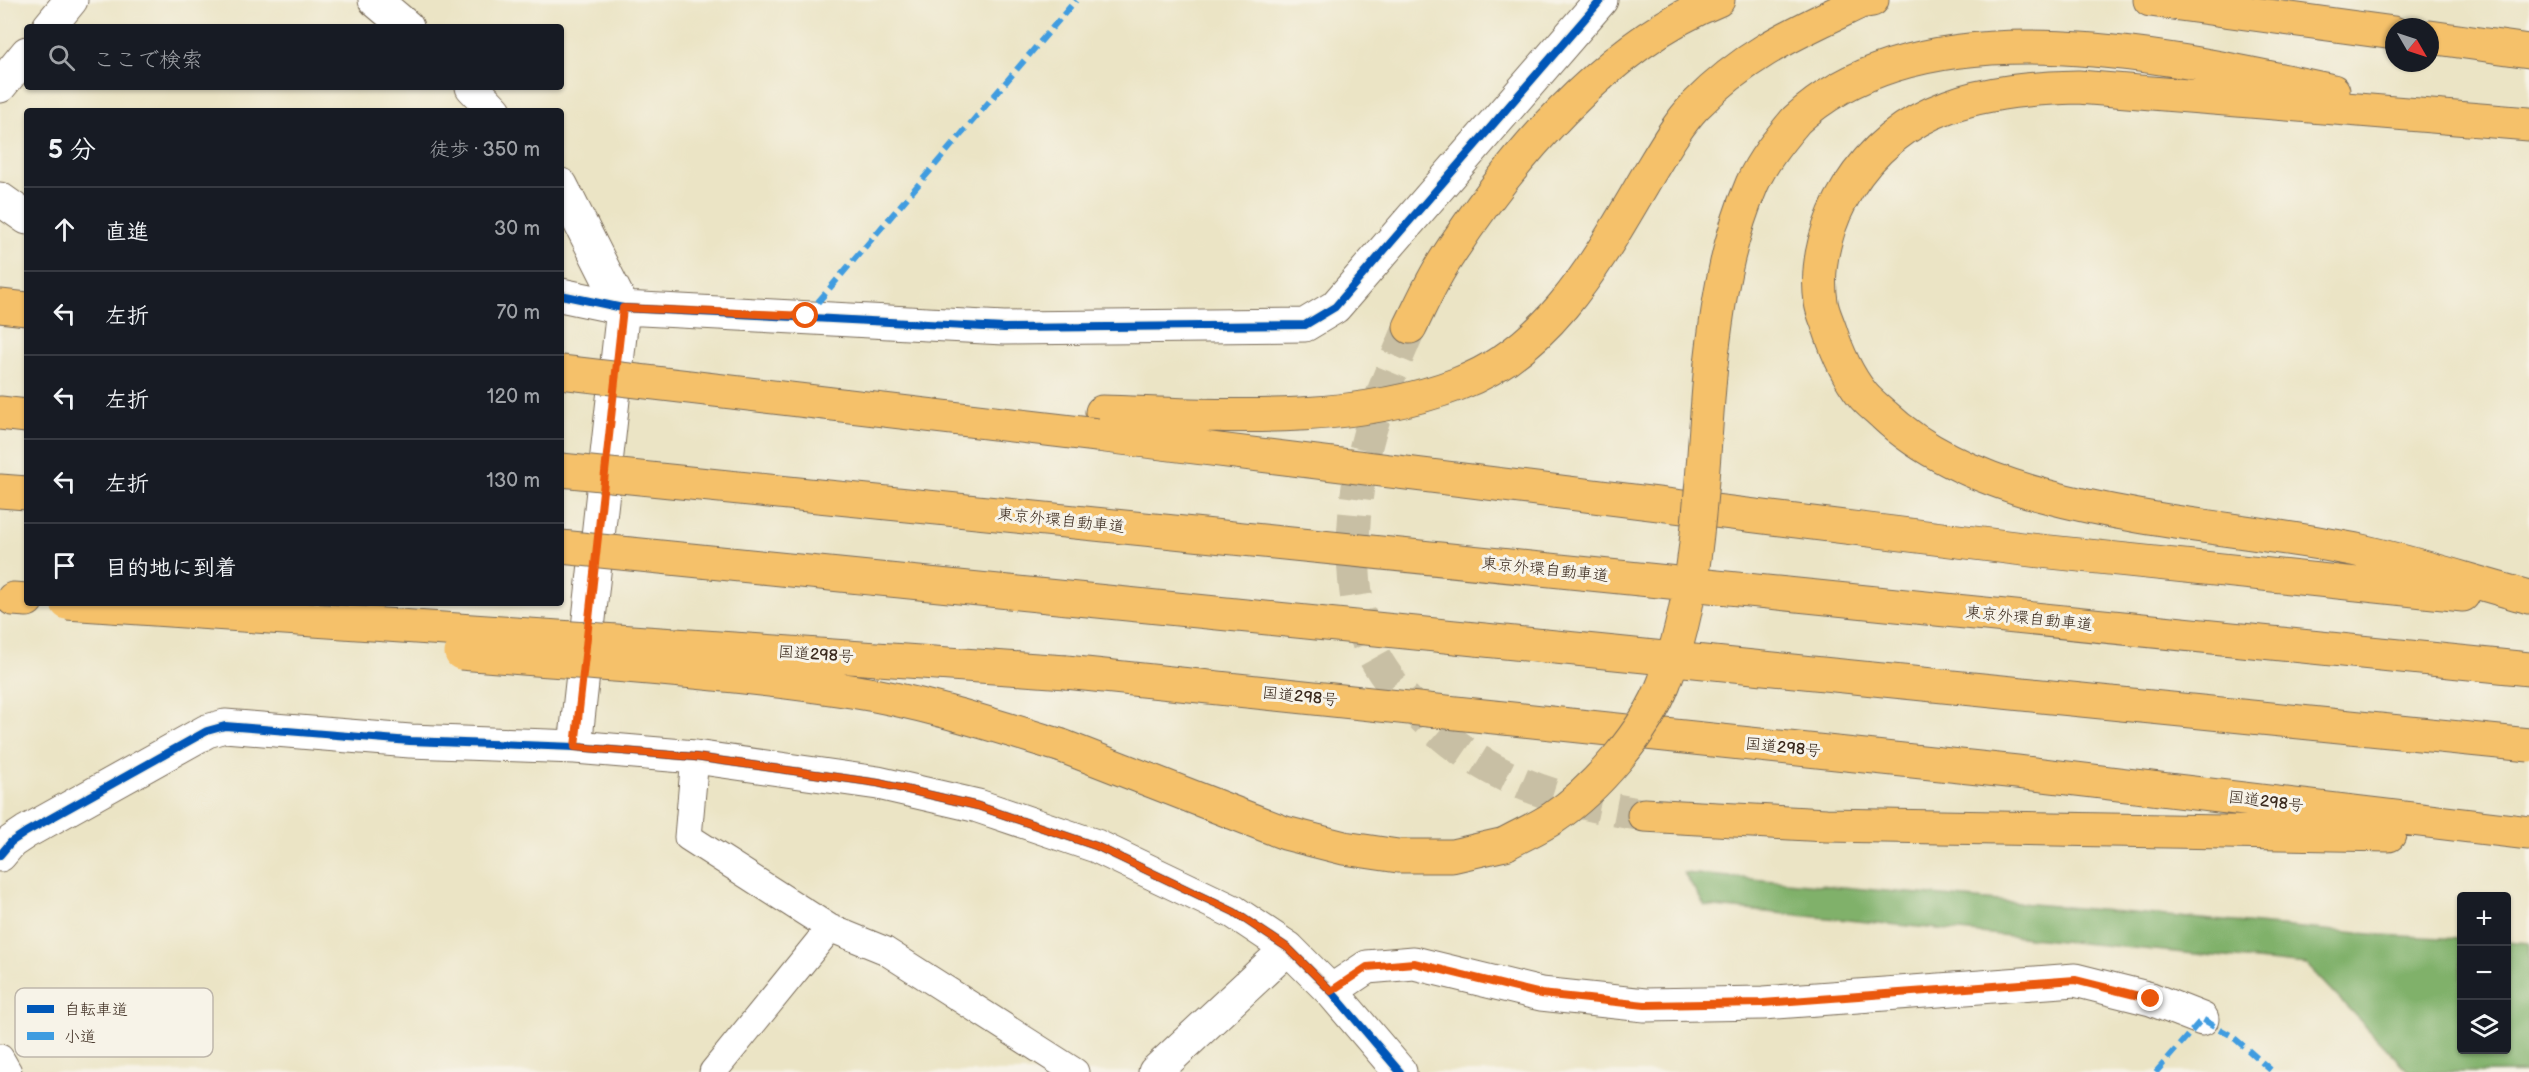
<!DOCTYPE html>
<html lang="ja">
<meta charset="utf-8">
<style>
:root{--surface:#171b24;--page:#20242c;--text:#f1f3f6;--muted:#9ea1a6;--line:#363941}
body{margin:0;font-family:"Balsamiq Sans","Klee One",sans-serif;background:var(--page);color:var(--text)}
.controls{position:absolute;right:18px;bottom:18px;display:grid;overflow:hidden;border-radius:6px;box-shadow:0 2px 4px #0004}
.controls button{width:54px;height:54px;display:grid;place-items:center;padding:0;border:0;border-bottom:2px solid var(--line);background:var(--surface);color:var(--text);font:30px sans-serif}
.compass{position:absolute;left:2385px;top:18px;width:54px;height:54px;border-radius:50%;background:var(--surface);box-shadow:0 2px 4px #0004;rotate:129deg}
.stop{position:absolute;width:18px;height:18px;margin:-14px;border:4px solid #ea580c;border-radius:50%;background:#fff}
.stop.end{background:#ea580c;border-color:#fff;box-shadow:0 2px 6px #0008}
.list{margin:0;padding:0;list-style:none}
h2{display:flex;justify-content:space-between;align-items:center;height:78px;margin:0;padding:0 24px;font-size:26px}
h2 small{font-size:20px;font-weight:400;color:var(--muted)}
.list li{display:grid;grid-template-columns:39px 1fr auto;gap:18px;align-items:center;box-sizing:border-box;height:84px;padding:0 24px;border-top:2px solid var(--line)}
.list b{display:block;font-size:22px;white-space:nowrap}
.list em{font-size:20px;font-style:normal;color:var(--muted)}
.icon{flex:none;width:33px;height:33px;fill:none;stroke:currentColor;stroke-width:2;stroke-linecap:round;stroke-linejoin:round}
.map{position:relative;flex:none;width:2529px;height:1072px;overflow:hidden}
.search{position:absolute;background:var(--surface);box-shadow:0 2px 4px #0004;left:24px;top:24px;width:540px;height:66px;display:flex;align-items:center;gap:15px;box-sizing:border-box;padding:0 21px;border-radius:6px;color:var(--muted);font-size:22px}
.panel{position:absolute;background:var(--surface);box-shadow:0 2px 4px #0004;left:24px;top:108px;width:540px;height:498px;border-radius:6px}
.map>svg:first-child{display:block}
.forest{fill:#80b16b;stroke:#5e6e44;stroke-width:1.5}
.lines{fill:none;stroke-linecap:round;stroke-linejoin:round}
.highway-tunnel{stroke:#c8bfa4;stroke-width:33;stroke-dasharray:33 16;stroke-linecap:butt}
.lane-casing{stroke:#796b58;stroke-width:29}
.street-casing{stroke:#796b58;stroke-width:35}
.highway-casing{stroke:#796b58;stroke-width:35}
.lane{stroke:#fff;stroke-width:27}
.street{stroke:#fff;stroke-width:33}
.highway{stroke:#f5c16b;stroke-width:33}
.highway-bridge-casing{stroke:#796b58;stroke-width:35;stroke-linecap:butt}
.highway-bridge{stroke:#f5c16b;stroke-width:33}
.quiet{stroke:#3f9ce0;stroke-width:6;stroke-dasharray:12 6;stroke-linecap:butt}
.cycleway-casing{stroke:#f7f3e8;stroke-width:11}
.cycleway{stroke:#0057b8;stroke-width:8}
.route{stroke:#ea580c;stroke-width:8}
.labels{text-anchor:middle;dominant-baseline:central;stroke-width:6;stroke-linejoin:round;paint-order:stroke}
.street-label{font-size:16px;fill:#3b2a1e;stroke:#f7f3e8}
.key{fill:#f7f3e8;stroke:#bfb7ab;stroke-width:1.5}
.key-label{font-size:16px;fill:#3b2a1e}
</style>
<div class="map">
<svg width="2529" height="1072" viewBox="0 0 2529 1072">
<rect width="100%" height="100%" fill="#f7f3e8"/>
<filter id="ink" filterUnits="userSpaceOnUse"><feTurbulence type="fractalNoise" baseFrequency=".0167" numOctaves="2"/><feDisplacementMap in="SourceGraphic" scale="12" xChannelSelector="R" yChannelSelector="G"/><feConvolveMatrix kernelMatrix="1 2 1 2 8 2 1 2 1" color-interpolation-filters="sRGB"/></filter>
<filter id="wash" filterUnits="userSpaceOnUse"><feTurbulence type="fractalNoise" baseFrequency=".008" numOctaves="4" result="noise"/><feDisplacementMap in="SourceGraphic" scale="24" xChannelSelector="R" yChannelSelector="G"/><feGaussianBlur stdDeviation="1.35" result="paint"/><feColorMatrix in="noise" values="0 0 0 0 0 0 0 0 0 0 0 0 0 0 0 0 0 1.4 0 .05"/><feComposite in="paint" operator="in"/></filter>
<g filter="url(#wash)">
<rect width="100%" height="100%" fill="#ebe4c5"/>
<path class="forest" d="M1684,873L2381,935L2461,939L2462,1050H2506L2507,941L2529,943V1072H2409L2307,965L1705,906Z"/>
</g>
<g filter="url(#ink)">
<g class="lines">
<path class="highway-tunnel" d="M1410,327C1394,365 1376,405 1366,446C1351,508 1346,582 1368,643C1377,666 1395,689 1412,706C1479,777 1550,800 1644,815"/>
<g class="lane-casing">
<path id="lane" d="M695,757L688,837L830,928
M0,1058L8,1072
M713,1072L830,928L884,950L1075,1072"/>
</g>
<g class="street-casing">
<path id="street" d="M375,0L407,27
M49,27L71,0
M0,86L27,53
M472,87L495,111
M561,185L623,308L575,747
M0,199L27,218
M561,295L623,308L1004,328L1305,325L1335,307L1601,0
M0,855L11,842L26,832L207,731L225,726L410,741L575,747L695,757L878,783L978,806L1096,846L1234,912L1288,948L1331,991L1400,1072
M1331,991L1367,967L1414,963L1541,994L1645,1005L1763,1003L2075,980L2151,999L2202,1019
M1155,1072L1288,948"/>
</g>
<g class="highway-casing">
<path id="highway" d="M2150,0L2394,33
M2430,37L2529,51
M2529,124L2078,87C1986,89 1901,103 1848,188C1828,220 1815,263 1821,302C1822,311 1827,321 1830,330C1837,352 1848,376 1862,394C1868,402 1877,408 1884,415C1994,520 2217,520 2361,551C2418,564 2473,582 2529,597
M0,306L27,309
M1410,327C1421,305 1431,282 1444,262C1508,162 1606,45 1718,0
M1711,364C1718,302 1727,242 1752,184C1762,161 1780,139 1796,120C1925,0 2169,56 2333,91
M1102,412C1217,415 1348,426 1458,384C1552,349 1600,256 1648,175C1662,152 1677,125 1695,106C1747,53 1795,33 1860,2L1872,0
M0,413L27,416
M1097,435L2031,550L2463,595
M0,491L27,493
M13,599L27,600
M1066,672L2017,772L2529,833
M1062,746L1285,833L1344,848L1398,856H1452L1505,844
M1644,815L1826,825L2389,835"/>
</g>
<use href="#lane" class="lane"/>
<use href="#street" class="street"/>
<use href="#highway" class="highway"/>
<g class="highway-bridge-casing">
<path id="highway-bridge" d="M561,372L1097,435
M561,470L2529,669
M561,547L2529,745
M67,603L1066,672
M461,653C591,664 722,671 851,691C923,702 993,725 1062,746
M1505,844C1521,835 1538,828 1553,818C1596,789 1646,731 1664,683C1702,586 1701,467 1711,364"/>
</g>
<use href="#highway-bridge" class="highway-bridge"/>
<path class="quiet" d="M806,316L1076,0
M2156,1072L2202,1019L2232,1036L2273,1072"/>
<g class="cycleway-casing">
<path id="cycleway" d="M561,295L623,308L1004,328L1305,325L1335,307L1601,0
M0,855L11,842L26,832L207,731L225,726L410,741L575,747L695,757L878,783L978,806L1096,846L1234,912L1288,948L1331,991L1400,1072"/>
</g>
<use href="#cycleway" class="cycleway"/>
</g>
</g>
<g class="lines" filter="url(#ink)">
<path class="route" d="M806,316L623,308L575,747L695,757L878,783L978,806L1096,846L1234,912L1288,948L1331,991L1367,967L1414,963L1541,994L1645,1005L1763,1003L2075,980L2151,999"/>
</g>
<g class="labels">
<g class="street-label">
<text transform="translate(1061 521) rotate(6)">東京外環自動車道</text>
<text transform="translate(1545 570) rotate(6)">東京外環自動車道</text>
<text transform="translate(2029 619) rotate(6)">東京外環自動車道</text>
<text transform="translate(816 655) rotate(4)">国道298号</text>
<text transform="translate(1300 697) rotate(6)">国道298号</text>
<text transform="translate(1783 748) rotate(6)">国道298号</text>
<text transform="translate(2266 802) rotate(7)">国道298号</text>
</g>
</g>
<rect x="15" y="988" width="198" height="69" rx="9" class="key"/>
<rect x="27" y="1005" width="27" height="8" fill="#0057b8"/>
<rect x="27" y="1032" width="27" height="8" fill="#3f9ce0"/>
<g class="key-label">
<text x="64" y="1015">自転車道</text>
<text x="64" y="1042">小道</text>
</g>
</svg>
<div class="controls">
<button>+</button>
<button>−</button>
<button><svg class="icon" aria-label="layers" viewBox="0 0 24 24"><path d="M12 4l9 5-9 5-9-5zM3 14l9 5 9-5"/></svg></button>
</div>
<svg class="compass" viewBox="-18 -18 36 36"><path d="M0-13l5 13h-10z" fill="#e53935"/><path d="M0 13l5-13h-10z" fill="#9ea1a6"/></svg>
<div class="stop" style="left:806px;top:316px"></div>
<div class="stop end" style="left:2151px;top:999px"></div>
<div class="search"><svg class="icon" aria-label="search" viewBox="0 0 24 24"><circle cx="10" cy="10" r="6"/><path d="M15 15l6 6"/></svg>ここで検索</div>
<section class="panel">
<h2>5 分<small>徒歩 · 350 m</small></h2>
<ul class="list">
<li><svg class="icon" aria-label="ahead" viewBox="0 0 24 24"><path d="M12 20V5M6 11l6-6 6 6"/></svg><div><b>直進</b></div><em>30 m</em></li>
<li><svg class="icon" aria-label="left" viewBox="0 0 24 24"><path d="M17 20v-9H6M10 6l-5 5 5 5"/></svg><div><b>左折</b></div><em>70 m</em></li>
<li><svg class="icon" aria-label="left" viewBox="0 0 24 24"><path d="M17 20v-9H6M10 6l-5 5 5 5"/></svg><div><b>左折</b></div><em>120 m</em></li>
<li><svg class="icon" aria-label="left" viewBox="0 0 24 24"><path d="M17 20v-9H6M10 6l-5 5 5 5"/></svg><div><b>左折</b></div><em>130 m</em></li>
<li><svg class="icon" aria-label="arrive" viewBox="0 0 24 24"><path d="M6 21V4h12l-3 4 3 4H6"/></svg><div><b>目的地に到着</b></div></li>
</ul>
</section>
</div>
